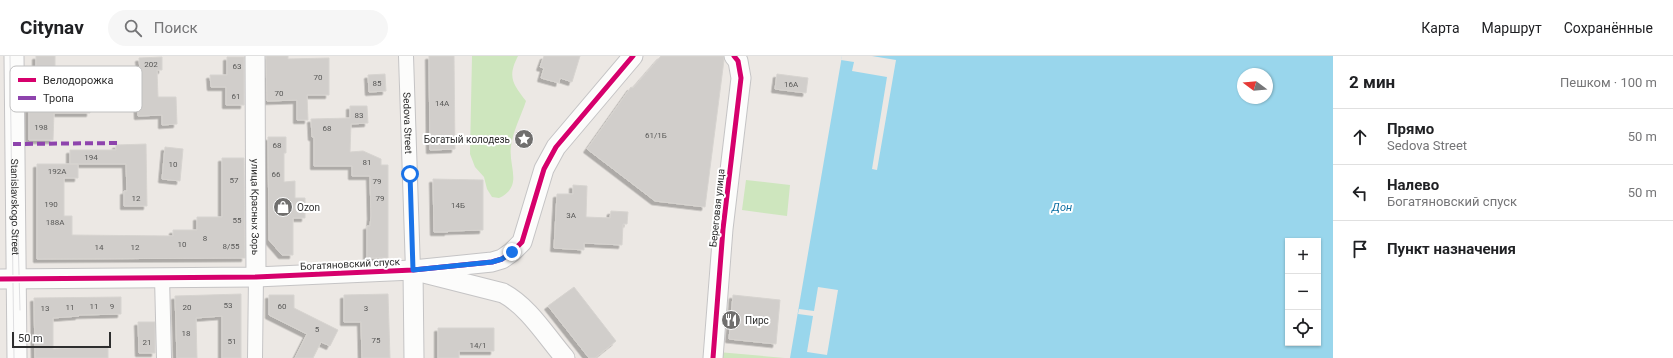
<!DOCTYPE html>
<html lang="ru">
<meta charset="utf-8">
<style>
:root{--surface:#fff;--page:#f6f6f6;--text:#202124;--muted:#757577;--line:#e0e0e0}
body{margin:0;font-family:Roboto,sans-serif;background:var(--page);color:var(--text)}
.controls{position:absolute;right:12px;bottom:12px;display:grid;overflow:hidden;border-radius:0px;box-shadow:0 1px 3px #0004}
.controls button{width:36px;height:36px;display:grid;place-items:center;padding:0;border:0;border-bottom:1px solid var(--line);background:var(--surface);color:var(--text);font:20px sans-serif}
.compass{position:absolute;left:1237px;top:12px;width:36px;height:36px;border-radius:50%;background:var(--surface);box-shadow:0 1px 3px #0004;rotate:286deg}
.scale{position:absolute;left:12px;bottom:10px;width:99px;box-sizing:border-box;padding-left:4px;border:2px solid #2e2e2e;border-top:0;font-size:11px;line-height:14px;white-space:nowrap;color:#2e2e2e;-webkit-text-stroke:3px #fff;paint-order:stroke}
.stop{position:absolute;width:12px;height:12px;margin:-9px;border:3px solid #1a73e8;border-radius:50%;background:#fff}
.stop.end{background:#1a73e8;border-color:#fff;box-shadow:0 1px 4px #0008}
.list{margin:0;padding:0;list-style:none}
h2{display:flex;justify-content:space-between;align-items:center;height:52px;margin:0;padding:0 16px;font-size:17px}
h2 small{font-size:13px;font-weight:400;color:var(--muted)}
.list li{display:grid;grid-template-columns:26px 1fr auto;gap:12px;align-items:center;box-sizing:border-box;height:56px;padding:0 16px;border-top:1px solid var(--line)}
.list b{display:block;font-size:15px;white-space:nowrap}
.list p{margin:0;font-size:13px;white-space:nowrap;color:var(--muted)}
.list em{font-size:13px;font-style:normal;color:var(--muted)}
.icon{flex:none;width:22px;height:22px;fill:none;stroke:currentColor;stroke-width:2;stroke-linecap:round;stroke-linejoin:round}
.map{position:relative;flex:none;width:1333px;height:302px;overflow:hidden}
header{display:flex;align-items:center;gap:24px;box-sizing:border-box;height:56px;padding:0 20px;background:var(--surface);border-bottom:1px solid var(--line)}
header strong{font-size:19px}
nav{display:flex;gap:22px;margin-inline-start:auto;font-size:14px}
.search{width:280px;height:36px;background:var(--page);display:flex;align-items:center;gap:10px;box-sizing:border-box;padding:0 14px;border-radius:22px;color:var(--muted);font-size:15px}
main{display:flex}
aside{flex:1;background:var(--surface)}
.map>svg:first-child{display:block}
.green{fill:#cee6be}
.water{fill:#99d6ec;fill-rule:evenodd}
.pier{fill:#ece8e4}
.building{fill:#d1cecb;stroke:#d7d4d0;filter:url(#shadow)}
.lines{fill:none;stroke-linecap:round;stroke-linejoin:round}
.street-casing{stroke:#c5c4c5;stroke-width:16}
.secondary-casing{stroke:#c5c4c5;stroke-width:21}
.street{stroke:#fcfcfb;stroke-width:14}
.secondary{stroke:#fcfcfb;stroke-width:19}
.tram{stroke:#dfdfe1;stroke-width:1}
.quiet{stroke:#8e44ad;stroke-width:4;stroke-dasharray:8 4;stroke-linecap:butt}
.cycleway-casing{stroke:#fff;stroke-width:8}
.cycleway{stroke:#d6006c;stroke-width:5}
.route{stroke:#1a73e8;stroke-width:5}
.labels{text-anchor:middle;dominant-baseline:central;stroke-width:4;stroke-linejoin:round;paint-order:stroke}
.number-label{font-size:8px;fill:#585857}
.street-label{font-size:10px;fill:#2e2e2e;stroke:#fff}
.poi-label{font-size:10px;fill:#2e2e2e;stroke:#fff;text-anchor:start}
.water-label{font-size:11px;font-style:italic;fill:#0d6fa3;stroke:#fff}
.key{fill:#fff;stroke:#c0c0c0;stroke-width:1}
.key-label{font-size:11px;fill:#2e2e2e}
</style>
<header>
<strong>Citynav</strong>
<div class="search"><svg class="icon" aria-label="search" viewBox="0 0 24 24"><circle cx="10" cy="10" r="6"/><path d="M15 15l6 6"/></svg>Поиск</div>
<nav><a>Карта</a><a>Маршрут</a><a>Сохранённые</a></nav>
</header>
<main>
<div class="map">
<svg width="1333" height="302" viewBox="0 0 1333 302">
<defs>
<filter id="shadow"><feDropShadow dx="-3.5" dy="3.5" stdDeviation="0" flood-color="#0004"/></filter>
</defs>
<rect width="100%" height="100%" fill="#ece8e4"/>
<path class="green" d="M472,0H518C507,21 513,28 526,45C521,60 513,75 511,90C508,111 524,130 499,142L492,141L487,133L484,121L475,111L470,98Z
M746,124L790,129L787,160L742,154Z
M718,296L785,302H718Z"/>
<path class="water" d="M842,0H1333V302H790ZM1243,18H1267V42H1243ZM1288,185H1318V287H1288Z"/>
<path class="pier" d="M842,0H872L896,4L877,114L872,113L887,21L852,15L854,6L841,4Z
M818,231L838,234L827,299L807,296L813,260L798,258L799,253L814,255Z"/>
<path class="building" d="M36,0H55V19H59V46L90,45V57H54L53,84H29V52H36Z
M266,0H288V3L329,2V39H307L308,64H297V44L267,45Z
M429,0H454L455,93L430,94Z
M544,0H580L572,26L560,22L559,27L541,22L544,12L540,11Z
M661,0H723L724,4L705,151L655,145L587,93L631,31L633,32Z
M162,1V14H157L158,41H176L177,68L162,69V59L138,60L137,29H141L139,2Z
M227,1H244V49H226V31H211L210,19H227Z
M385,18L386,35L369,36L368,19Z
M777,18L808,22L806,37L775,33Z
M350,50H367L368,67L351,68L350,96L363,95L381,103V109H388V202H367V170H370L371,160L370,120H352V110H314V81H312L311,63L350,62Z
M268,81H286V97H284V126L295,125V142H305V162H293V199H282L269,184Z
M146,88L147,150H124V135H127L126,108H70V94H116V89Z
M165,91L183,93L180,125L162,123Z
M222,102H244L245,202L37,203V108H78V122H64V160H72V179L173,180V174H197V161H222Z
M433,123L483,124V174L448,175V176H434Z
M573,129L587,130L586,161L610,162L611,155L628,156L627,168H623L622,189L584,187V194L554,192L557,138H573Z
M574,231L616,285L595,302H589L548,250Z
M241,238V302H222V260L196,262L197,302H177L175,240Z
M388,238L390,302H362L361,266H344V239Z
M269,239H294V252L338,274L330,290L321,286L313,302H295L307,278L269,259Z
M733,239L780,244L776,288L729,283Z
M121,241V258L79,259V260L53,262V293L108,290V302H35L34,242Z
M138,266H155V297H139Z
M438,272H494V295H459V302H438Z"/>
<g class="lines">
<g class="street-casing">
<g id="street">
<path id="s1" d="M406,0L413,214"/>
<path d="M162,221L164,302"/>
<path d="M255,302L256,221"/>
</g>
</g>
<g class="secondary-casing">
<g id="secondary">
<path id="s2" d="M14,0L17,302"/>
<path id="s3" d="M255,0L256,221"/>
<path d="M413,214L414,302"/>
<path d="M424,217L503,237C529,251 546,280 565,302"/>
<path d="M0,223L256,221L413,214L492,206L502,203L512,196L522,186L544,113L556,91L633,0"/>
<path d="M713,302L723,173L741,22L738,5L734,0"/>
</g>
</g>
<use href="#street" class="street"/>
<use href="#secondary" class="secondary"/>
<path class="tram" d="M10,0L14,302
M18,180L20,254"/>
<path class="quiet" d="M13,88L121,87"/>
<g class="cycleway-casing">
<path id="cycleway" d="M0,223L256,221L413,214L492,206L502,203L512,196L522,186L544,113L556,91L633,0
M713,302L723,173L741,22L738,5L734,0"/>
</g>
<use href="#cycleway" class="cycleway"/>
</g>
<g class="lines">
<path class="route" d="M410,118L413,214L492,206L502,203L512,196"/>
</g>
<defs>
<g id="sight-disc" transform="scale(1)"><circle r="9.5" fill="#706f6e" stroke="#fff"/><path d="M0-6L1.8-2.2L6-1.7L2.9 1.2L3.7 5.4L0 3.3L-3.7 5.4L-2.9 1.2L-6-1.7L-1.8-2.2Z" fill="#fff"/></g>
<g id="shop-disc" transform="scale(1)"><circle r="9.5" fill="#706f6e" stroke="#fff"/><path d="M-5-2.5h2.3a2.7 3.5 0 0 1 5.4 0H5L5.5 6h-11ZM-1.5-2.5h3a1.5 2.3 0 0 0-3 0Z" fill="#fff"/></g>
<g id="restaurant-disc" transform="scale(1)"><circle r="9.5" fill="#706f6e" stroke="#fff"/><path d="M-5-6h1v4h1v-4h1v4h1v-4h1v5L-1.5 .5V6h-2V.5L-5-1ZM5-6V6H3V1.5H1.5Q1.5-4 5-6Z" fill="#fff"/></g>
</defs>
<g fill-rule="evenodd">
<use href="#sight-disc" x="524" y="83"/>
<use href="#shop-disc" x="283" y="151"/>
<use href="#restaurant-disc" x="731" y="264"/>
</g>
<g class="labels">
<g class="number-label">
<text x="151" y="8">202</text>
<text x="237" y="10">63</text>
<text x="318" y="21">70</text>
<text x="377" y="27">85</text>
<text x="791" y="28">16А</text>
<text x="279" y="37">70</text>
<text x="236" y="40">61</text>
<text x="442" y="47">14А</text>
<text x="359" y="59">83</text>
<text x="41" y="71">198</text>
<text x="327" y="72">68</text>
<text x="656" y="79">61/1Б</text>
<text x="277" y="89">68</text>
<text x="91" y="101">194</text>
<text x="367" y="106">81</text>
<text x="173" y="108">10</text>
<text x="57" y="115">192А</text>
<text x="276" y="118">66</text>
<text x="234" y="124">57</text>
<text x="377" y="125">79</text>
<text x="136" y="142">12</text>
<text x="380" y="142">79</text>
<text x="51" y="148">190</text>
<text x="458" y="149">14Б</text>
<text x="571" y="159">3А</text>
<text x="237" y="164">55</text>
<text x="55" y="166">188А</text>
<text x="205" y="182">8</text>
<text x="182" y="188">10</text>
<text x="231" y="190">8/55</text>
<text x="99" y="191">14</text>
<text x="135" y="191">12</text>
<text x="228" y="249">53</text>
<text x="94" y="250">11</text>
<text x="112" y="250">9</text>
<text x="282" y="250">60</text>
<text x="70" y="251">11</text>
<text x="187" y="251">20</text>
<text x="45" y="252">13</text>
<text x="366" y="252">3</text>
<text x="317" y="273">5</text>
<text x="186" y="277">18</text>
<text x="376" y="284">75</text>
<text x="232" y="285">51</text>
<text x="147" y="286">21</text>
<text x="478" y="289">14/1</text>
</g>
<g class="street-label">
<text stroke="none"><textPath href="#s1" startOffset="67">Sedova Street</textPath></text>
<text stroke="none"><textPath href="#s2" startOffset="151">Stanislavskogo Street</textPath></text>
<text stroke="none"><textPath href="#s3" startOffset="151">улица Красных Зорь</textPath></text>
<text transform="translate(717 152) rotate(-84)">Береговая улица</text>
<text transform="translate(350 208) rotate(-3)">Богатяновский спуск</text>
</g>
<g class="poi-label">
<text x="510" y="83" text-anchor="end">Богатый колодезь</text>
<text x="297" y="151">Ozon</text>
<text x="745" y="264">Пирс</text>
</g>
<g class="water-label">
<text x="1062" y="151">Дон</text>
</g>
</g>
<rect x="10" y="10" width="132" height="46" rx="6" class="key"/>
<rect x="18" y="22" width="18" height="4" fill="#d6006c"/>
<rect x="18" y="40" width="18" height="4" fill="#8e44ad"/>
<g class="key-label">
<text x="43" y="28">Велодорожка</text>
<text x="43" y="46">Тропа</text>
</g>
</svg>
<div class="controls">
<button>+</button>
<button>−</button>
<button><svg class="icon" aria-label="locate" viewBox="0 0 24 24"><circle cx="12" cy="12" r="6"/><path d="M12 2v4M12 18v4M2 12h4M18 12h4"/></svg></button>
</div>
<svg class="compass" viewBox="-18 -18 36 36"><path d="M0-13l5 13h-10z" fill="#e53935"/><path d="M0 13l5-13h-10z" fill="#757577"/></svg>
<div class="scale">50 m</div>
<div class="stop" style="left:410px;top:118px"></div>
<div class="stop end" style="left:512px;top:196px"></div>
</div>
<aside>
<h2>2 мин<small>Пешком · 100 m</small></h2>
<ul class="list">
<li><svg class="icon" aria-label="ahead" viewBox="0 0 24 24"><path d="M12 20V5M6 11l6-6 6 6"/></svg><div><b>Прямо</b><p>Sedova Street</p></div><em>50 m</em></li>
<li><svg class="icon" aria-label="left" viewBox="0 0 24 24"><path d="M17 20v-9H6M10 6l-5 5 5 5"/></svg><div><b>Налево</b><p>Богатяновский спуск</p></div><em>50 m</em></li>
<li><svg class="icon" aria-label="arrive" viewBox="0 0 24 24"><path d="M6 21V4h12l-3 4 3 4H6"/></svg><div><b>Пункт назначения</b></div></li>
</ul>
</aside>
</main>
